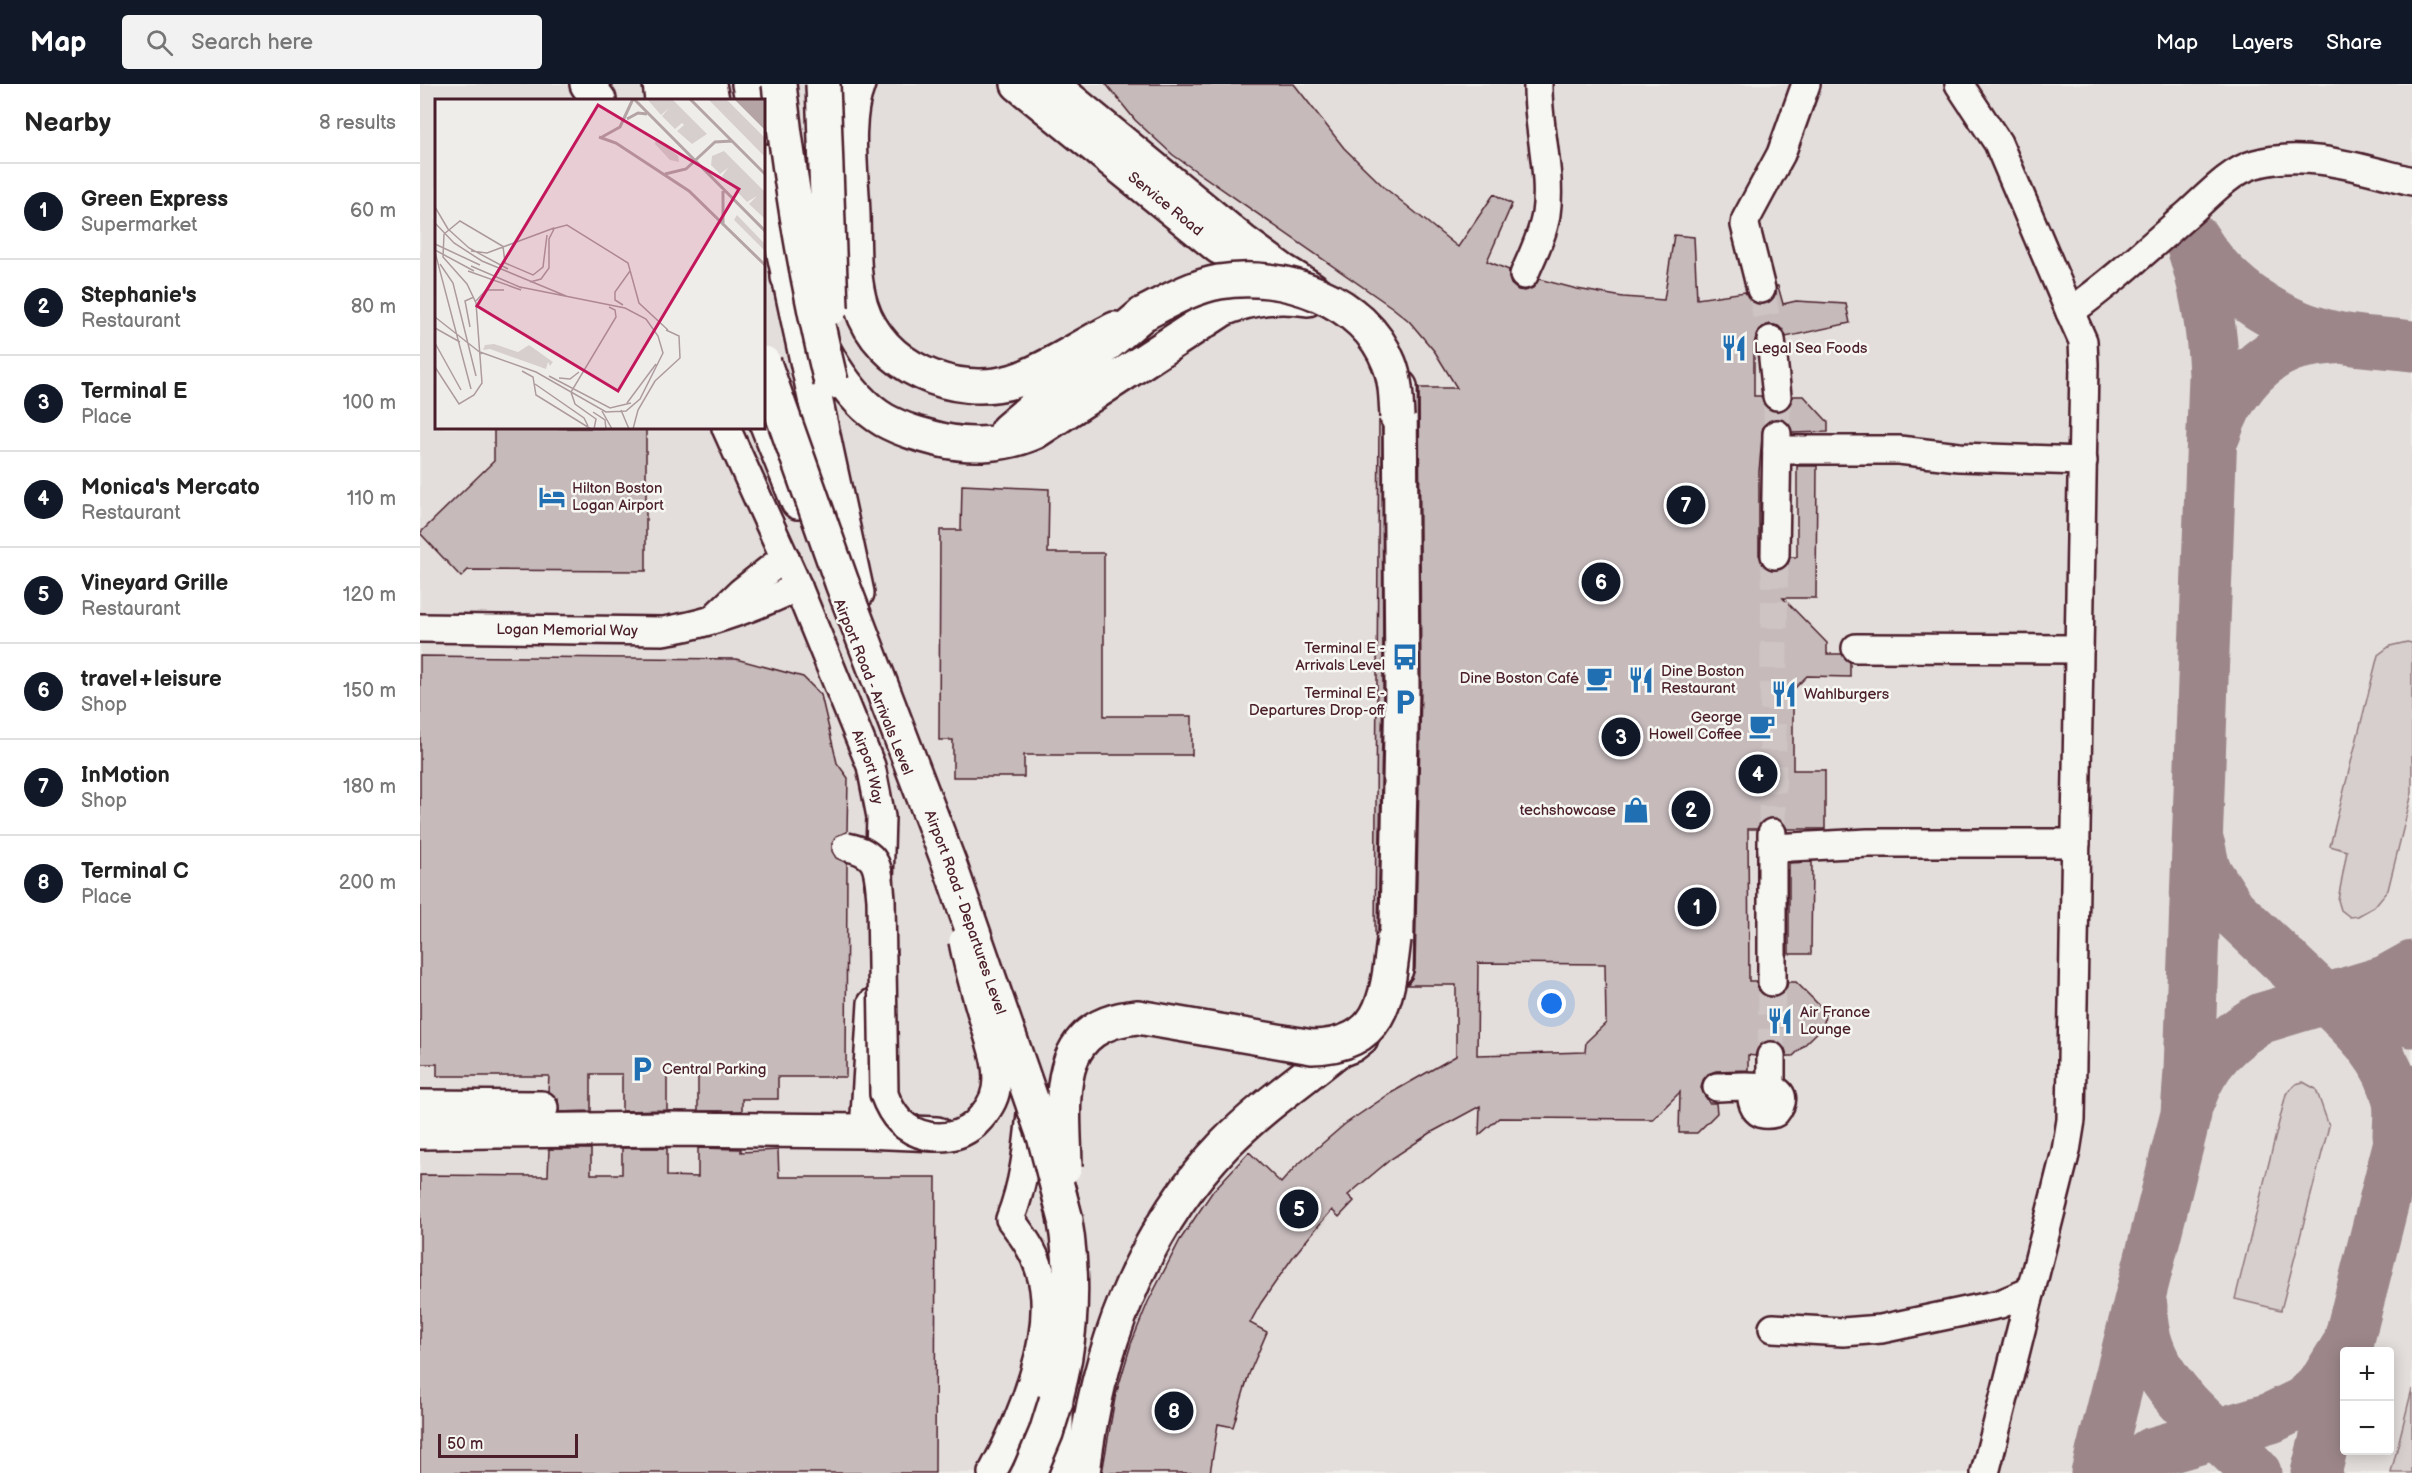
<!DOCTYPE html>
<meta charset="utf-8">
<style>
:root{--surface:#fff;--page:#f2f2f2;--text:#222;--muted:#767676;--line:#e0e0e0;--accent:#111827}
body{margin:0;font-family:"Balsamiq Sans",sans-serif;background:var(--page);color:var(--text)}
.controls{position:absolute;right:18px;bottom:18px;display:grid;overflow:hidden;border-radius:6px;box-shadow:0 3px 15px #0003}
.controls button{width:54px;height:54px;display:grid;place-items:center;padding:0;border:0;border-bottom:2px solid var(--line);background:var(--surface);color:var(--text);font:30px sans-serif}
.scale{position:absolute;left:18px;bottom:15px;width:140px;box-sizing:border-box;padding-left:6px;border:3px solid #4a1f2b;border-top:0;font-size:16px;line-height:21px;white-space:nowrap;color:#4a1f2b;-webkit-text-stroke:4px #f6f6f2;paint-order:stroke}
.you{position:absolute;left:1132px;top:920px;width:21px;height:21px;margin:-15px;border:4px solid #fff;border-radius:50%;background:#1a73e8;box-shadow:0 0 0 9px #1a73e833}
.badge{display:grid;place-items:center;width:39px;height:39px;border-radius:50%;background:var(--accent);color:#fff;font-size:20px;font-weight:700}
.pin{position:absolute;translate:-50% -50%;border:3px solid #fff;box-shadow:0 2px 6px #0006}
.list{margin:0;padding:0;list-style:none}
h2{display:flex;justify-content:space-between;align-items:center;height:78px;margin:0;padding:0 24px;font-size:26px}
h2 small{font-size:20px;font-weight:400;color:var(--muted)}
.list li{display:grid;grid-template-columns:39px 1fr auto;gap:18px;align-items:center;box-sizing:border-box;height:96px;padding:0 24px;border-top:2px solid var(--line)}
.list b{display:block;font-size:22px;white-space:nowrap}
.list p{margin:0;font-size:20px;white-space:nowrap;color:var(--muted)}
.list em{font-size:20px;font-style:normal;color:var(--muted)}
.icon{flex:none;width:33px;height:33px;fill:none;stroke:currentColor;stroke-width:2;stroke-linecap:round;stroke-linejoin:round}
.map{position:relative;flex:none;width:1992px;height:1389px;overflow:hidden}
header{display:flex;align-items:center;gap:36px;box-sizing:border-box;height:84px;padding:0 30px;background:var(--accent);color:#fff}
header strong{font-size:28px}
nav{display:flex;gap:33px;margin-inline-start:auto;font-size:21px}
.search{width:420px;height:54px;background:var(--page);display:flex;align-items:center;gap:15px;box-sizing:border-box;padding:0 21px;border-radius:6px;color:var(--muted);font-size:22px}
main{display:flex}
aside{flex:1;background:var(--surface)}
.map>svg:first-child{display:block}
.built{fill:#e3dedc;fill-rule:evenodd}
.green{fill:#d7cfce;stroke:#90777c;stroke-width:1.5}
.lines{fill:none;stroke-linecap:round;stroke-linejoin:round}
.taxiway{stroke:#9c868a;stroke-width:51}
.building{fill:#c6babb;stroke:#4a1f2b;stroke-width:1.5;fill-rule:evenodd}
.minor-tunnel{stroke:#cec4c4;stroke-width:27;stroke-dasharray:27 14;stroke-linecap:butt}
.minor-casing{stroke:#4a1f2b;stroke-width:32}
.major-casing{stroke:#4a1f2b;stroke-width:38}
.highway-casing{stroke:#4a1f2b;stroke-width:38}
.minor{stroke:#f6f6f2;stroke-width:27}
.major{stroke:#f6f6f2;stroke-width:33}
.highway{stroke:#f6f6f2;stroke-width:33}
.minor-bridge-casing{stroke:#4a1f2b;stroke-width:32;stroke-linecap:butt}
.major-bridge-casing{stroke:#4a1f2b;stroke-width:38;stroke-linecap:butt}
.highway-bridge-casing{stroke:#4a1f2b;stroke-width:38;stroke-linecap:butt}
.minor-bridge{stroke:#f6f6f2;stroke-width:27}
.major-bridge{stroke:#f6f6f2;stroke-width:33}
.highway-bridge{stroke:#f6f6f2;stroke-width:33}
.labels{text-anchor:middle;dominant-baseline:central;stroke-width:5;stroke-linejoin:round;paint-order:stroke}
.street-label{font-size:15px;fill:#4a1f2b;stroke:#f6f6f2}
.poi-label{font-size:15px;fill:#4a1f2b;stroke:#f6f6f2;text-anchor:start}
.inset-river{fill:none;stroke:#b4a4a5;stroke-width:3}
.inset-road{fill:none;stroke:#ad9b9e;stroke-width:1.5}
.view{fill:#c2185b;fill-opacity:0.15;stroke:#c2185b;stroke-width:3}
.inset-edge{fill:none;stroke:#4a1f2b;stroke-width:3}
</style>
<header>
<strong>Map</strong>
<div class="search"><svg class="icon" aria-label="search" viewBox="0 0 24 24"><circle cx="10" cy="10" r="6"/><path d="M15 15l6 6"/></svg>Search here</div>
<nav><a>Map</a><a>Layers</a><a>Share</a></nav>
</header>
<main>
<aside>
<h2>Nearby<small>8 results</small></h2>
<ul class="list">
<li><span class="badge">1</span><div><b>Green Express</b><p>Supermarket</p></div><em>60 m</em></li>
<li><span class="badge">2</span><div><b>Stephanie's</b><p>Restaurant</p></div><em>80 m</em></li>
<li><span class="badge">3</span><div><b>Terminal E</b><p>Place</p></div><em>100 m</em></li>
<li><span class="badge">4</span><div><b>Monica's Mercato</b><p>Restaurant</p></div><em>110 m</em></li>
<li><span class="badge">5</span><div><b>Vineyard Grille</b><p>Restaurant</p></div><em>120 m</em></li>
<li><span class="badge">6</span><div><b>travel+leisure</b><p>Shop</p></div><em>150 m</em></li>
<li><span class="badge">7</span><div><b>InMotion</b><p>Shop</p></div><em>180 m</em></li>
<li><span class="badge">8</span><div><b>Terminal C</b><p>Place</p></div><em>200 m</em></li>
</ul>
</aside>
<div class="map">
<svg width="1992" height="1389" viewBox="0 0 1992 1389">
<rect width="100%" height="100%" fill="#efedea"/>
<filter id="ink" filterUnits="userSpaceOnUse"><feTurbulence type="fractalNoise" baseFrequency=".0167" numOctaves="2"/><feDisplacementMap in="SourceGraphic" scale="12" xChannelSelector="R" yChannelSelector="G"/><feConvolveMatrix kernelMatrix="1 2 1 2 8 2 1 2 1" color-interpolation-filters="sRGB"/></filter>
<g filter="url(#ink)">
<path class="built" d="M0,0H1992V1389H0ZM16,16H344V344H16ZM1924,1268H1970V1366H1924Z"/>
<path class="green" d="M1987,558L1992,559V709L1968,806L1954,823L1938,832L1930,833L1921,826L1918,816L1927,767L1910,762L1958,571L1970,562Z
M1883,998L1896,1005L1909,1042L1861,1226L1815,1215L1866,1010L1876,1000Z
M1992,1305V1389H1971Z"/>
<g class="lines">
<path class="taxiway" d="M1775,156C1802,200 1847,233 1897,248C1927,258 1961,258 1992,262
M1795,351C1807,313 1833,276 1872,262C1888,257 1906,256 1922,254
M1780,762L1785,786L1811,826L1905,915L1992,938
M1906,915C1937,944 1970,974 1978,1018C1980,1028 1978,1040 1978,1051
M1770,1016C1783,978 1807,953 1842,934L1965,897L1992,882
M1722,1222C1720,1298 1790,1339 1836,1389
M1926,1268L1992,1006
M1676,1389L1766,1030L1769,986L1794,291C1792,240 1784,192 1765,144
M1701,1389L1731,1369L1851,1334L1884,1318L1905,1297L1929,1258
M1896,1389L1924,1278"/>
</g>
<path class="building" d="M686,0H874L924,64L965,104L1038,163L1074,110L1092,120L1067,177L1089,186V193L1091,200L1098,206L1105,207L1113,204L1119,195L1157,205L1203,213L1244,216L1254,151L1274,153L1277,215L1325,208L1330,216L1336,220H1344L1352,216L1356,210V202H1358L1363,220L1376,217L1426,220L1430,239L1366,253L1363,246L1358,242L1349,240L1341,244L1337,249L1334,260V312H1341L1345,322L1350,326L1358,328L1367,324L1372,312H1384L1408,338V348L1372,349L1366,337L1358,334L1350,336L1343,342L1339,388V471L1346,484L1354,487L1363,484L1368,480L1370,473H1377V382H1397L1396,514H1363L1407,559V570H1422L1430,578V593L1387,592L1373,606V686H1405V745H1367L1360,736L1351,733L1344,736L1337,745H1328L1329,897H1336L1339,906L1344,911L1351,914L1360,911L1366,905L1368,898H1376L1405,927L1404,942L1373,972H1367L1365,965L1359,959L1350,956L1344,958L1338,964L1335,972L1328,971V986L1296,987L1288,990L1283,996L1281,1004L1289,1019H1296L1297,1029L1277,1049H1259L1260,1008L1233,1035L1079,1034L1059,1051L1060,1022L1012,1048L971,1075L928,1111L934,1117L919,1133L912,1126L899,1141L873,1173L841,1219L830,1239L847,1248L829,1290L813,1343L798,1340L790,1389H682L695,1314L711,1260L728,1218L760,1156L793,1107L829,1068L861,1099L875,1083L925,1040L971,1009L1036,972V901H987L992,894L995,885L1001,603L999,304H1037L1015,268L989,237L973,224L753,71L715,36ZM1058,879L1185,880L1186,939L1166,958L1165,968L1057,971Z
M959,336L962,343L963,603L958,846L955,853Z
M74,344H226V487L48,486L41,493L0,449L74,377Z
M542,401L629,405L628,469H684V632H772V671H604V693H533V656H519L520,446H541Z
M0,572L316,575L383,593L401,611L417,679L428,694L427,748L416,752L412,760V767L416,774L427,779L426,993H358V1015H322V1027H278V993L247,992V1026L202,1027V990H171V1027L139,1028L138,1015L128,1007L129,992H17V980H0Z
M1392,778L1391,870H1369V779Z
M202,1064H247V1092L278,1093V1064L321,1065V1068L358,1066L359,1093H516L515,1389H0V1091L128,1092L129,1065H171V1090H202Z"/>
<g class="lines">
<path class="minor-tunnel" d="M1341,205L1351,256
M1357,312V349
M1352,749L1355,471
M1351,972L1352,898"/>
<g class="minor-casing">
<g id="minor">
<path d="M1539,0L1578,59L1650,228"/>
<path d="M1104,191C1112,172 1123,151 1126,130C1132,89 1117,42 1118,0"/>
<path d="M1341,205L1325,141L1326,135L1361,70L1386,0"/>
<path d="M1351,256L1357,312"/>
<path id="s1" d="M306,344L378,503L451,682L461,733L459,800"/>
<path d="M1357,366H1479L1539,373L1663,377"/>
<path d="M1355,471L1357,350"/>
<path d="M297,531L321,508L365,473"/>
<path id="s2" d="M0,544L243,547C290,540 335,523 378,503"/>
<path d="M1436,564L1659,565"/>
<path d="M1352,764L1448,759H1656"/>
<path d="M1352,898V749"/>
<path d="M1297,1003C1314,1003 1383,994 1355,1029C1334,1035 1331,1019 1331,1003"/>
<path d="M1351,1003V972"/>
<path d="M444,1047L452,919"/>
<path d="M1353,1244L1423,1248L1461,1245L1580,1220L1611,1207"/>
<path d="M572,1389C601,1337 639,1246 620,1187C614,1167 603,1152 590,1135C605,1098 608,1059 612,1019"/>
<path d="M1565,1389L1646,1067L1651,1036L1664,280L1663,257L1650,228C1692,198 1730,163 1769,129C1788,112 1810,87 1835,80C1887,65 1942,85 1992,97"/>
</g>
</g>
<g class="major-casing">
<g id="major">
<path d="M167,0L179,16"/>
<path d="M240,0L242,16"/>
<path d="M263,0L266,16"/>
<path d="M438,0C423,38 432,91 433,131C434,161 432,193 441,222C460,283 535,315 594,297C627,286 663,261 695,245"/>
<path id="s3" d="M598,0L799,163L851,189"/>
<path d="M344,333L378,418"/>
<path d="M976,885L982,603L980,303"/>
<path d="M0,1023L121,1024"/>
<path d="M0,1048L247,1045L444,1047L517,1050"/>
<path d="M627,1343C653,1267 658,1187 639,1108"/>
<path d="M636,1389V1325"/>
<path d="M663,1389C676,1270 720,1148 805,1060C839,1025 880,997 917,967L932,961L941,954"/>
</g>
</g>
<g class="highway-casing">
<path id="highway" d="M289,0L292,16
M329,0L332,16
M631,0L822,157L863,187L892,205
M344,77L437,509
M368,193C391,240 417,308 464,336C482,346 501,351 521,356C551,363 587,361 615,348L803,225C832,214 858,210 888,215
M587,346L723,230"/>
</g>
<use href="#minor" class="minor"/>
<use href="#major" class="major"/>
<use href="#highway" class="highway"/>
<g class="minor-bridge-casing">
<path id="minor-bridge" d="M427,763C460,769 458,786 461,815L464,1010C472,1032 484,1047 508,1052C526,1055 541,1052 555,1040C565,1030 574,1019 576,1005C580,982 570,959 564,937C556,910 548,884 543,857"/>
</g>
<g class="major-bridge-casing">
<g id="major-bridge">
<path d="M723,230C748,217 772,203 799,198C862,187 944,215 969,279C976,296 976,315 977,333"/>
<path id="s4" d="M344,279L422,499L529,779L624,1052L646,1136"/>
<path d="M645,1083C644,1018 629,940 718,933L892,963C964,961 967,914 974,855"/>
<path d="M609,1389L626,1349L636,1317"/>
</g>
</g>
<g class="highway-bridge-casing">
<path id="highway-bridge" d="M359,0C370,100 387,200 411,298
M403,0L411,224"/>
</g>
<use href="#minor-bridge" class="minor-bridge"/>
<use href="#major-bridge" class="major-bridge"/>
<use href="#highway-bridge" class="highway-bridge"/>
</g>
</g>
<defs>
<g id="restaurant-bare" transform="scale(2.07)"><path d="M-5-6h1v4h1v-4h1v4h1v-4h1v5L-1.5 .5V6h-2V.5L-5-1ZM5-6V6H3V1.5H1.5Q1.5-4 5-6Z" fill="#1f6fb2" stroke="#f6f6f2" stroke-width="2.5" paint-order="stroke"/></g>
<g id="hotel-bare" transform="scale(2.07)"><path d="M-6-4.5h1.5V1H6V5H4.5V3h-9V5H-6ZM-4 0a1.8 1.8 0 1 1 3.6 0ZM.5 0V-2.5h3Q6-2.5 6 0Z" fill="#1f6fb2" stroke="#f6f6f2" stroke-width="2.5" paint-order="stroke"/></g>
<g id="bus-bare" transform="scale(2.07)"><path d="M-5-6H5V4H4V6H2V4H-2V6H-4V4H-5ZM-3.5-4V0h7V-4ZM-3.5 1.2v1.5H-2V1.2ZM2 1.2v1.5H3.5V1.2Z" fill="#1f6fb2" stroke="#f6f6f2" stroke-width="2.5" paint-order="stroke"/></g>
<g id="cafe-bare" transform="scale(2.07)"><path d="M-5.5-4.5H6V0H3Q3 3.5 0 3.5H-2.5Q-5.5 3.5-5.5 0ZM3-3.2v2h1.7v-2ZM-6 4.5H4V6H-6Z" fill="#1f6fb2" stroke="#f6f6f2" stroke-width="2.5" paint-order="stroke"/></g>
<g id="parking-bare" transform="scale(2.07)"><path d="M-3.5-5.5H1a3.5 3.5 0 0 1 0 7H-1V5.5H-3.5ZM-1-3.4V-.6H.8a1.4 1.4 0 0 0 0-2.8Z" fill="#1f6fb2" stroke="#f6f6f2" stroke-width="2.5" paint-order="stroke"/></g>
<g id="shop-bare" transform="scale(2.07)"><path d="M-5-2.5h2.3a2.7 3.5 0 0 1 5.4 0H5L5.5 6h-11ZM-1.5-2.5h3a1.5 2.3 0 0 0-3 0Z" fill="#1f6fb2" stroke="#f6f6f2" stroke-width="2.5" paint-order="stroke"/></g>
</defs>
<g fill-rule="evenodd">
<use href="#restaurant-bare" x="1314" y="264"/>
<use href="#hotel-bare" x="132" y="413"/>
<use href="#bus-bare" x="985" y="573"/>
<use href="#cafe-bare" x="1179" y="594"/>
<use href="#restaurant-bare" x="1221" y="596"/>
<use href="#restaurant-bare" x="1364" y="610"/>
<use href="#parking-bare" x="985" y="618"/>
<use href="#cafe-bare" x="1342" y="642"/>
<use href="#shop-bare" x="1216" y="726"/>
<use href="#restaurant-bare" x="1360" y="937"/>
<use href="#parking-bare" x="222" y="985"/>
</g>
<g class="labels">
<g class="street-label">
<text stroke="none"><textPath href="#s3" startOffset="190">Service Road</textPath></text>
<text stroke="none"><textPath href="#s2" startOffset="147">Logan Memorial Way</textPath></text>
<text transform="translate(453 603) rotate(68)">Airport Road - Arrivals Level</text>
<text stroke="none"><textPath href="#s1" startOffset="368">Airport Way</textPath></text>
<text stroke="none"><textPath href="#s4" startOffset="585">Airport Road - Departures Level</textPath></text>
</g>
<g class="poi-label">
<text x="1334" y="264">Legal Sea Foods</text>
<text x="152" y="404">Hilton Boston<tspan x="152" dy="17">Logan Airport</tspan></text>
<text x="965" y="564" text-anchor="end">Terminal E -<tspan x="965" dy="17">Arrivals Level</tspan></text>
<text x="1241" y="587">Dine Boston<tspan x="1241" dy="17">Restaurant</tspan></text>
<text x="1159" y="594" text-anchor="end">Dine Boston Café</text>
<text x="965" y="609" text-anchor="end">Terminal E -<tspan x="965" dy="17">Departures Drop-off</tspan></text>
<text x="1384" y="610">Wahlburgers</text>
<text x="1322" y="633" text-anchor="end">George<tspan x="1322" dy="17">Howell Coffee</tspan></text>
<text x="1196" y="726" text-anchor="end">techshowcase</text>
<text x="1380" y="928">Air France<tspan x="1380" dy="17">Lounge</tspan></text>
<text x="242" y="985">Central Parking</text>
</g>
</g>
<g transform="translate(15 15)">
<rect width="330" height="330" fill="#efedea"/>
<path d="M212,0H237L272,35L257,45L242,32L249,26L247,24L240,30L227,17L234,9L226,16ZM273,0H291L330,39V58ZM221,39L243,57L244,63L235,61L220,45ZM289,52L330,93V120L314,105L322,97L312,103L287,77L293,69L285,75L276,66L277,57ZM302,116L330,145V152L299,121ZM59,245L83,253L94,246L118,263L115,267L113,263L111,270L55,250L48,251L50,246Z" fill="#d7cfce"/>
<path d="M299,0H330V31Z" fill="#b4a4a5"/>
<path class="inset-river" d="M199,0L330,132M255,0L330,75M192,20L203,14L212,15M164,38L181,44L254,92L330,166M167,38L185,28L198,0M230,75L251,70L280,43L297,42M288,126V92"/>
<path class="inset-road" d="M0,108L13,130M0,124L19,144L47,162L131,197M13,130L34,149L73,170M117,130L132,126L193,164L204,204L233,231M0,145L45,166M68,147L70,164L98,176L108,168L112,136M0,151L39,172M36,152L52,154L119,129M0,153L36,290M5,165L18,184L41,277M36,167L87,189M33,172L86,191M95,183L106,180L114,169V140L119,130M41,202L51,191H69M188,206L180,201V193L195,172M0,218L47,255M35,228L30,202L39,198M0,229L25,243M0,244L26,291M45,253L101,273L171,313L191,312L205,300L228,254L223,237L211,220L190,209L85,188M0,268L24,305L39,296L47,284L41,204L32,185L8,158L9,135L25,122L69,148M87,272L98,278L101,296L156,330M114,277L175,309L196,304M124,279L135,280L144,273M100,285L149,319L153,327M192,304L221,265M186,311L194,330M167,312L177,330M158,313L170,321L171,330M159,330L161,320L140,305L136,293L181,218L180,211L174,208M198,330L203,311L220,282L245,259L244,237L231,231"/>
<path class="view" d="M163,6L304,90L183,292L42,207Z"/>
<rect width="330" height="330" class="inset-edge"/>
</g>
</svg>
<div class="controls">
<button>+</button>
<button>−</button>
</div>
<div class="scale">50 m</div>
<div class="you"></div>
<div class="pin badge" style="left:1277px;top:823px">1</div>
<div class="pin badge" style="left:1271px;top:726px">2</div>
<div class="pin badge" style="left:1201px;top:653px">3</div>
<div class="pin badge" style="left:1338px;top:690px">4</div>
<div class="pin badge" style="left:879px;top:1125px">5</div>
<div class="pin badge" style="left:1181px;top:498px">6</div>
<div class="pin badge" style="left:1266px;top:421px">7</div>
<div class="pin badge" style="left:754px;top:1327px">8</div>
</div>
</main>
